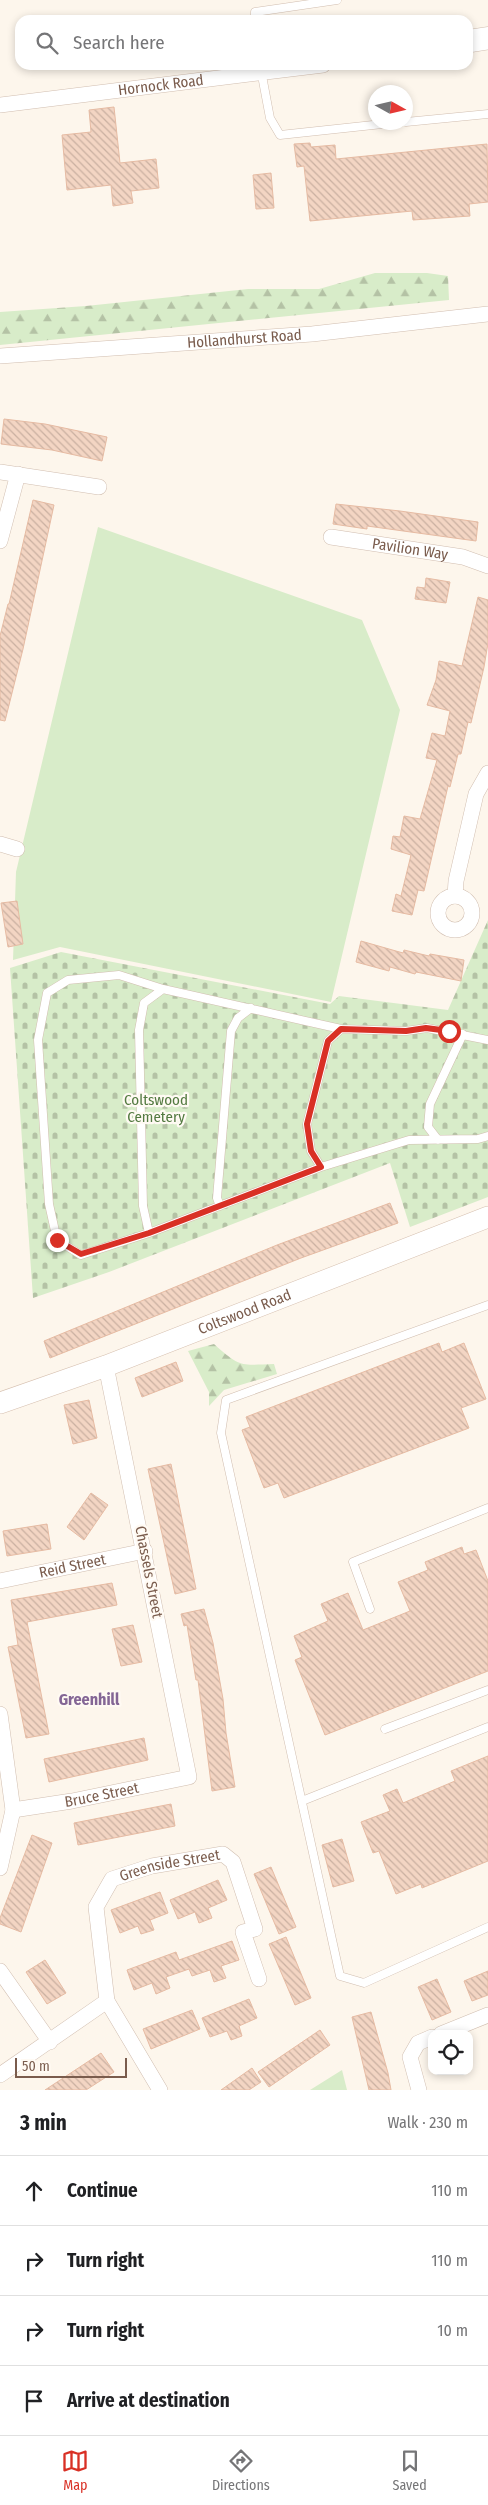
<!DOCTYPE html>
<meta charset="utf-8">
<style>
:root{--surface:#fff;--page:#f2f2f2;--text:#202124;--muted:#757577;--line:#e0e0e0;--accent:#d93025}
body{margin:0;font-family:"Fira Sans Condensed",sans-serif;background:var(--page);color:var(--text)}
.controls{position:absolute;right:15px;bottom:15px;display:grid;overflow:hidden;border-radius:10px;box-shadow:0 2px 8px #0003}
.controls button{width:45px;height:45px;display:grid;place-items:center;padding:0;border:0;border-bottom:1px solid var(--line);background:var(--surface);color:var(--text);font:25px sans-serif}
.compass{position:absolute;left:368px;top:85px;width:45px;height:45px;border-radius:50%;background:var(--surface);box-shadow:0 2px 8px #0003;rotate:98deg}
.scale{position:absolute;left:15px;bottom:12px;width:112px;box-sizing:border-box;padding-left:5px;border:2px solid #7a5c4d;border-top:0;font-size:14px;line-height:18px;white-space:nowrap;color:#7a5c4d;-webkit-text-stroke:4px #fffaf3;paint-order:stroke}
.stop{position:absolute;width:15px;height:15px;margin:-11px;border:4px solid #d93025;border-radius:50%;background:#fff}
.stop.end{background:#d93025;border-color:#fff;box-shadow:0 1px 5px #0008}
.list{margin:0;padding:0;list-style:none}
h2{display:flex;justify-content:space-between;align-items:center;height:65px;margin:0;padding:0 20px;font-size:21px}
h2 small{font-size:16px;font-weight:400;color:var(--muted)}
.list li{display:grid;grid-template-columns:32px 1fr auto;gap:15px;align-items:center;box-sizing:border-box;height:70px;padding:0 20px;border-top:1px solid var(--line)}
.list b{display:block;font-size:19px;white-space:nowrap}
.list em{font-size:16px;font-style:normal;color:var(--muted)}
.icon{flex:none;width:28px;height:28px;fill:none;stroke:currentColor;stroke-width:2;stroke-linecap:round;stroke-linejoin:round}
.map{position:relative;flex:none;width:488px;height:2090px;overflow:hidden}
.search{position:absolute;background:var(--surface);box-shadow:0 2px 8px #0003;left:15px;right:15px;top:15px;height:55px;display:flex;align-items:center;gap:12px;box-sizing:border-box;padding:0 18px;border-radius:15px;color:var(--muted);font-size:19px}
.sheet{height:345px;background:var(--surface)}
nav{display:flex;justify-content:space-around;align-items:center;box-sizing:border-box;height:70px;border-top:1px solid var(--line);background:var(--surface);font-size:14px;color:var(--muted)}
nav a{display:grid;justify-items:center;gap:2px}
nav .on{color:var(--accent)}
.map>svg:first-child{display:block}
.forest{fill:url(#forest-firs)}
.cemetery{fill:url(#cemetery-stones)}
.park{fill:#d8ecc9}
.building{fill:url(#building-back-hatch);stroke:#e6bba3}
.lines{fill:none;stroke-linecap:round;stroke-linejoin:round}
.service-casing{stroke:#d1beb0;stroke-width:9}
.minor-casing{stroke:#d1beb0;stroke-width:16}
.secondary-casing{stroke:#d6c0b0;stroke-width:22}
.service{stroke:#fff;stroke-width:8}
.minor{stroke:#fff;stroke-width:15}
.secondary{stroke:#fff;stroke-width:21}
.route{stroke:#d93025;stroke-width:6}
.labels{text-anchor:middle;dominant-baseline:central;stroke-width:4.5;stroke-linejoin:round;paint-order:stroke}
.street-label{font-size:15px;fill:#7a5c4d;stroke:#fffaf3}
.park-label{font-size:15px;fill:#537a41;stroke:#fffaf3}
.neighbourhood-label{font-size:16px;font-weight:bold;fill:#846695;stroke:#fffaf3}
</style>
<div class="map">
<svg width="488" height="2090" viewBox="0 0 488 2090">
<defs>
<pattern id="forest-firs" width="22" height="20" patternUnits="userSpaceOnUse" patternTransform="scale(1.25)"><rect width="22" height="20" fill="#d8ecc9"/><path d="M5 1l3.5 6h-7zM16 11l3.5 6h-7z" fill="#b4c2a5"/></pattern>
<pattern id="cemetery-stones" width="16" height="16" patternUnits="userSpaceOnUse" patternTransform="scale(1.25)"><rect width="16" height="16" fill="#d8ecc9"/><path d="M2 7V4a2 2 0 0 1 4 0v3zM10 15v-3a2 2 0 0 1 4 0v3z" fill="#b4c2a5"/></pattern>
<pattern id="building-back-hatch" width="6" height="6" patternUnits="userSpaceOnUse" patternTransform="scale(1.25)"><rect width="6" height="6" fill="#f3d5c3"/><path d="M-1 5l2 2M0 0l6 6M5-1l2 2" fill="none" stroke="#cab0a1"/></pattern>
</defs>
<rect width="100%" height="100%" fill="#fdf6ec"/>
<path class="forest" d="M375,273H427L448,276L449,300L0,345V312L86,306L248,289H319Z
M214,1344C241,1368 240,1365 274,1364L277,1374L224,1390L209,1406V1392L188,1351Z"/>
<path class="cemetery" d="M488,920V1197L410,1227L390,1163L109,1272L33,1298L10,968L61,952L330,1004L339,996L448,1010Z"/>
<path class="park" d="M98,527L362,620L400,710L331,1002L60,947L13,960L16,872Z
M342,2070L347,2090H310Z"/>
<path class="building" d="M114,107L120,163L156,159L159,188L131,191L133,203L113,206L111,185L67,190L62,135L91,132L89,110Z
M310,143L311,147L335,145L336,159L487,144L488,202L469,204L470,216L413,220L412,211L310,221L304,166L297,167L294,144Z
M271,173L274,208L256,209L253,175Z
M4,419L45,424L107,437L102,461L52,450L1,444Z
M33,500L54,505L23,649L5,721L0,720V636L8,604H9Z
M336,504L400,511L478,522L476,541L367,526V529L333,524Z
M426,578L450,582L446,603L415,599L417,587L425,588Z
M478,597L488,600V643L484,667L471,723L468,722L461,754H458L450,787L448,786L424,891L418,890L412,915L392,911L396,894L401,896L411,855L391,849L393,836L400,837L404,816L420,819L437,760L426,758L432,733L445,736L450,711L427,705L436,680L439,661L462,666Z
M17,901L23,944L8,947L1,903Z
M361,941L403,953L404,950L429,956L430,954L464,960L461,981L416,972L415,974L390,967L389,971L356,962Z
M390,1203L398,1223L301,1258L50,1358L44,1341L277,1245Z
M439,1343L442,1352L464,1343L486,1399L461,1408L469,1428L284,1498L278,1483L264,1488L242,1430L250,1427L246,1417Z
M176,1362L183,1381L142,1397L135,1378Z
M89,1400L97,1438L73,1444L64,1405Z
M171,1464L196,1589L175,1594L148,1469Z
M91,1493L108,1505L84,1540L67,1527Z
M47,1524L51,1549L7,1556L3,1531Z
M462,1547L464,1554L476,1550L488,1581V1671L325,1735L295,1660L302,1657L294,1636L328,1621L321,1604L348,1593L363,1630L410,1611L398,1582L428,1570L425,1562Z
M112,1583L117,1605L27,1622L49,1734L26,1738L8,1647L18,1645L11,1600Z
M204,1609L213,1643L223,1699L226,1733L235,1787L212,1791L198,1680H196L187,1625L184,1626L181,1614Z
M133,1625L142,1662L121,1666L112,1629Z
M144,1738L148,1760L49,1782L44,1759Z
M488,1756V1861L422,1888L421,1884L396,1894L379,1851L373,1853L361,1822L390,1811L383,1795L397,1789L403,1803L455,1781L451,1771Z
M171,1804L175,1826L78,1845L74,1823Z
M32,1835L52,1843L21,1932L0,1924V1918Z
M342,1839L354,1881L333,1887L322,1845Z
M271,1867L296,1927L279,1934L254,1874Z
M218,1880L227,1900L208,1908L212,1918L199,1923L195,1912L178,1919L170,1900Z
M160,1892L168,1913L150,1920L154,1930L141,1934L138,1926L120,1933L111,1910Z
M286,1937L311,1998L295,2005L269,1944Z
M232,1941L239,1960L221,1966L226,1978L214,1982L210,1970L192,1976L189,1969L166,1977L170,1988L156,1994L152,1983L134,1990L127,1970L176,1952L179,1960Z
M45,1960L66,1993L47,2004L26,1972Z
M488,1971V1995L472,2001L464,1981Z
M437,1979L451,2012L432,2020L418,1987Z
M249,1999L257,2018L239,2026L242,2036L231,2040L227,2031L210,2037L202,2018Z
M192,2010L200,2029L151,2049L143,2029Z
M371,2012L388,2073L391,2090H369L352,2017Z
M320,2030L330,2045L269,2087L258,2072Z
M101,2053L114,2072L86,2090H45Z
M252,2068L261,2082L249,2090H221Z"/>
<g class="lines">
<g class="service-casing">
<path id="service" d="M255,20V12L337,0
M468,34L488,31
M260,65L270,118L280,135L401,122
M406,122L488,114
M488,1040L427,1028L406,1031L341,1029L328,1041L307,1124L311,1151L321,1167L409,1140L478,1139L488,1136
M438,1140L428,1127L430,1104L463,1034
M321,1167L149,1233L143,1206L139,1030L144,1003L163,989L341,1029
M220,1206L217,1198L231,1031L238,1018L251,1008
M149,1233L81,1255L57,1240L49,1204L38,1040L47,993L68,980L119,975L163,989
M488,1305L226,1400L221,1433L340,1976L364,1983L488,1927
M370,1609L353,1562L488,1508
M385,1729L488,1690
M302,1801L488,1727"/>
</g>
<g class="minor-casing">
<g id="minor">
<path d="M468,45L488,42"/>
<path id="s1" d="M0,105L323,65"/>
<path id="s2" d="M0,356L312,334L488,314"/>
<path d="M0,472L99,487"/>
<path id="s3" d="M331,537L463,557L488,566"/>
<path d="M0,541L18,474"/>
<path d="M0,844L17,849"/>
<circle cx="455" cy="913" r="17"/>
<path d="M455,896L456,881L476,794L488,773"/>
<path id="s4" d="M0,1581L145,1551"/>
<path d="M0,1714L13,1810L0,1868"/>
<path id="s5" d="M13,1810L72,1801L189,1777L106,1366"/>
<path d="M0,1971L50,2042"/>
<path d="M441,2034L488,2015"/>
<path d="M0,2075L107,2001"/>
<path id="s6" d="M160,2090L107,2001L96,1907L112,1879L152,1866L223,1854L233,1862L255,1929L243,1932L259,1979"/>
<path d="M419,2090L410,2057L418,2043L432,2037"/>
</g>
</g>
<g class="secondary-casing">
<g id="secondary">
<path id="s7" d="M0,1403L106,1366L488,1217"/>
</g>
</g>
<use href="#service" class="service"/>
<use href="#minor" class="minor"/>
<use href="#secondary" class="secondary"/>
</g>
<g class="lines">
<path class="route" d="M57,1240L81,1254L149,1233L321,1167L311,1151L307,1124L328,1041L341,1029L406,1031L426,1028L449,1031"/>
</g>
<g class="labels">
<g class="street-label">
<text stroke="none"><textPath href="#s1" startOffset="162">Hornock Road</textPath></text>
<text stroke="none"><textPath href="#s2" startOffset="245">Hollandhurst Road</textPath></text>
<text stroke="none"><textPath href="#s3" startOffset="80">Pavilion Way</textPath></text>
<text stroke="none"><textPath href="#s7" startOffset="261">Coltswood Road</textPath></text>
<text stroke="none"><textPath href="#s4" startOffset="74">Reid Street</textPath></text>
<text transform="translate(149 1572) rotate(79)">Chassels Street</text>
<text stroke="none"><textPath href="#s5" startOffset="90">Bruce Street</textPath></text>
<text stroke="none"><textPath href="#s6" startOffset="290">Greenside Street</textPath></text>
</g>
<g class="park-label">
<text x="156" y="1100">Coltswood<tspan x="156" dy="17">Cemetery</tspan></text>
</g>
<g class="neighbourhood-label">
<text x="89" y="1699">Greenhill</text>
</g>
</g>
</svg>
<div class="controls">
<button><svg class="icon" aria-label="locate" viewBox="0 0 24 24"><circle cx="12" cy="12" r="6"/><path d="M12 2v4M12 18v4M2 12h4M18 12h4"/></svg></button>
</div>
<svg class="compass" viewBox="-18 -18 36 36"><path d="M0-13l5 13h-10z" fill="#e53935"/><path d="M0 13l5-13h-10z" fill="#757577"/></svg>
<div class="scale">50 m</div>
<div class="stop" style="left:449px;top:1031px"></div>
<div class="stop end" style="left:57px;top:1240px"></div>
<div class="search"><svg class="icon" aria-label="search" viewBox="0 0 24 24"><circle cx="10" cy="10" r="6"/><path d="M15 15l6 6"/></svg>Search here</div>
</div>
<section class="sheet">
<h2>3 min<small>Walk · 230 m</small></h2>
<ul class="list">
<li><svg class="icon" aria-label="ahead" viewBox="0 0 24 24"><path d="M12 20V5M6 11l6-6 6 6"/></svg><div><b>Continue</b></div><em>110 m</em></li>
<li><svg class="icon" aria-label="right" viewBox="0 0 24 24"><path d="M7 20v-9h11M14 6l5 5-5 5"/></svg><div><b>Turn right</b></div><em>110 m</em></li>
<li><svg class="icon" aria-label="right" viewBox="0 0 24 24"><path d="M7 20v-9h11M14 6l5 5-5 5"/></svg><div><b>Turn right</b></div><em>10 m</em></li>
<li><svg class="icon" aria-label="arrive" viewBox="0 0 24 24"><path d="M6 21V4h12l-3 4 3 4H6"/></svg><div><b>Arrive at destination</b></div></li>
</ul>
</section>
<nav>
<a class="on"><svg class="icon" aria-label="map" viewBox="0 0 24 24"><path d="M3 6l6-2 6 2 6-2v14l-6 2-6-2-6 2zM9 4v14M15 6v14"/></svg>Map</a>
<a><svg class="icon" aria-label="directions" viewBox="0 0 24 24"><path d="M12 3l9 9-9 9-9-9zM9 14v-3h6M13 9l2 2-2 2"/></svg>Directions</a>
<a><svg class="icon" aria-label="saved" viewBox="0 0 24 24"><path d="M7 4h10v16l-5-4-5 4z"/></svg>Saved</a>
</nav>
